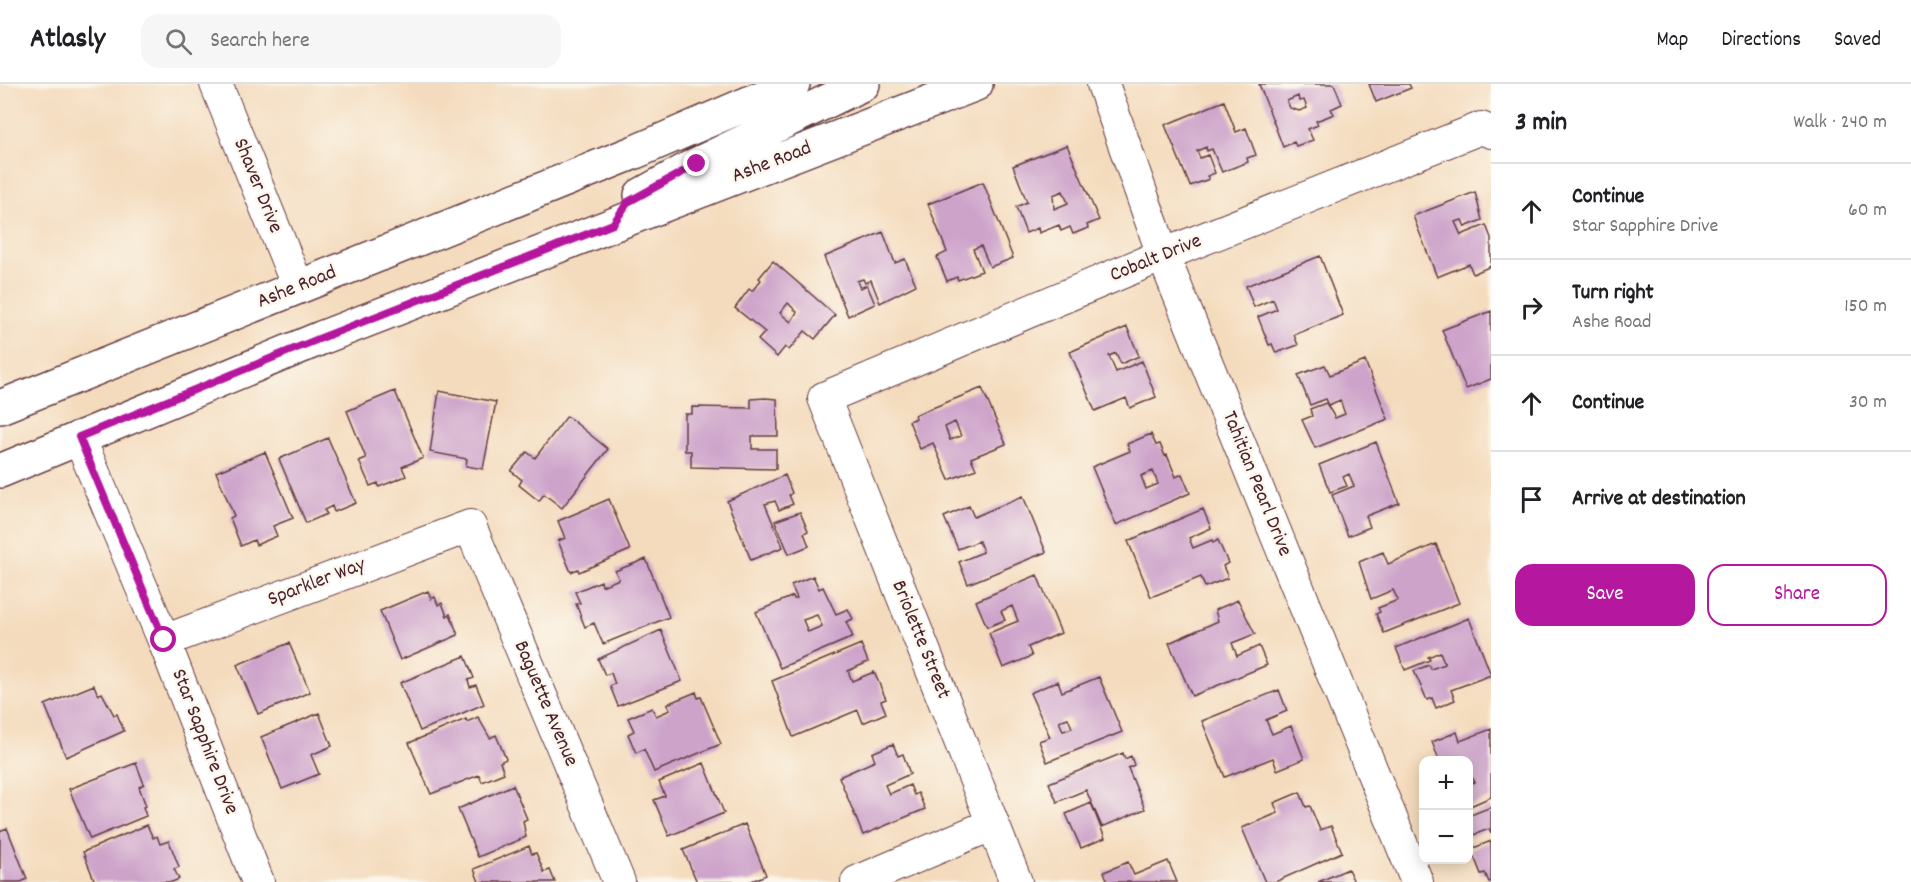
<!DOCTYPE html>
<meta charset="utf-8">
<style>
:root{--surface:#fff;--page:#f6f6f6;--text:#202124;--muted:#757577;--line:#e0e0e0;--accent:#b5179e}
body{margin:0;font-family:Dekko,sans-serif;background:var(--page);color:var(--text)}
.controls{position:absolute;right:18px;bottom:18px;display:grid;overflow:hidden;border-radius:12px;box-shadow:0 3px 15px #0003}
.controls button{width:54px;height:54px;display:grid;place-items:center;padding:0;border:0;border-bottom:2px solid var(--line);background:var(--surface);color:var(--text);font:30px sans-serif}
.stop{position:absolute;width:18px;height:18px;margin:-14px;border:4px solid #b5179e;border-radius:50%;background:#fff}
.stop.end{background:#b5179e;border-color:#fff;box-shadow:0 2px 6px #0008}
.list{margin:0;padding:0;list-style:none}
h2{display:flex;justify-content:space-between;align-items:center;height:78px;margin:0;padding:0 24px;font-size:26px}
h2 small{font-size:20px;font-weight:400;color:var(--muted)}
.list li{display:grid;grid-template-columns:39px 1fr auto;gap:18px;align-items:center;box-sizing:border-box;height:96px;padding:0 24px;border-top:2px solid var(--line)}
.list b{display:block;font-size:22px;white-space:nowrap}
.list p{margin:0;font-size:20px;white-space:nowrap;color:var(--muted)}
.list em{font-size:20px;font-style:normal;color:var(--muted)}
.actions{display:flex;gap:12px;padding:18px 24px}
.actions a{flex:1;padding:14px 0;border:2px solid var(--accent);border-radius:18px;text-align:center;font-size:21px;color:var(--accent)}
.actions .main{background:var(--accent);color:#fff}
.icon{flex:none;width:33px;height:33px;fill:none;stroke:currentColor;stroke-width:2;stroke-linecap:round;stroke-linejoin:round}
.map{position:relative;flex:none;width:1491px;height:798px;overflow:hidden}
header{display:flex;align-items:center;gap:36px;box-sizing:border-box;height:84px;padding:0 30px;background:var(--surface);border-bottom:2px solid var(--line)}
header strong{font-size:28px}
nav{display:flex;gap:33px;margin-inline-start:auto;font-size:21px}
.search{width:420px;height:54px;background:var(--page);display:flex;align-items:center;gap:15px;box-sizing:border-box;padding:0 21px;border-radius:18px;color:var(--muted);font-size:22px}
main{display:flex}
aside{flex:1;background:var(--surface)}
.map>svg:first-child{display:block}
.building{fill:#cda3ca;fill-rule:evenodd}
.lines{fill:none;stroke-linecap:round;stroke-linejoin:round}
.minor-casing{stroke:#643b41;stroke-width:34}
.major-casing{stroke:#643b41;stroke-width:36}
.minor{stroke:#fff;stroke-width:32}
.major{stroke:#fff;stroke-width:33}
.route{stroke:#b5179e;stroke-width:8}
.labels{text-anchor:middle;dominant-baseline:central;stroke-width:5;stroke-linejoin:round;paint-order:stroke}
.street-label{font-size:21px;fill:#4a1f2b;stroke:#fbf7ec}
</style>
<header>
<strong>Atlasly</strong>
<div class="search"><svg class="icon" aria-label="search" viewBox="0 0 24 24"><circle cx="10" cy="10" r="6"/><path d="M15 15l6 6"/></svg>Search here</div>
<nav><a>Map</a><a>Directions</a><a>Saved</a></nav>
</header>
<main>
<div class="map">
<svg width="1491" height="798" viewBox="0 0 1491 798">
<rect width="100%" height="100%" fill="#fbf7ec"/>
<filter id="ink" filterUnits="userSpaceOnUse"><feTurbulence type="fractalNoise" baseFrequency=".0167" numOctaves="2"/><feDisplacementMap in="SourceGraphic" scale="12" xChannelSelector="R" yChannelSelector="G"/><feConvolveMatrix kernelMatrix="1 2 1 2 8 2 1 2 1" color-interpolation-filters="sRGB"/></filter>
<filter id="wash" filterUnits="userSpaceOnUse"><feTurbulence type="fractalNoise" baseFrequency=".008" numOctaves="4" result="noise"/><feDisplacementMap in="SourceGraphic" scale="24" xChannelSelector="R" yChannelSelector="G"/><feGaussianBlur stdDeviation="1.35" result="paint"/><feColorMatrix in="noise" values="0 0 0 0 0 0 0 0 0 0 0 0 0 0 0 0 0 1.4 0 .05"/><feComposite in="paint" operator="in"/></filter>
<g filter="url(#wash)">
<rect width="100%" height="100%" fill="#f4dbbd"/>
<g id="blocks">
<path class="building" d="M1259,0H1334L1342,20L1331,25L1334,30L1316,37L1318,41L1308,45L1313,56L1296,62L1294,58L1283,63ZM1298,12L1299,17L1304,16L1307,24L1299,27L1290,24L1287,17Z
M1369,0H1409L1411,4L1376,18Z
M1224,17L1236,48L1246,44L1256,71L1247,74L1248,78L1222,88L1212,65L1207,67L1206,63L1197,67L1200,74L1208,71L1215,89L1207,92L1209,95L1190,102L1165,41Z
M1067,61L1099,136L1087,141L1088,144L1073,150L1070,143L1061,147L1059,141L1039,149L1038,144L1026,149L1016,123L1027,118L1013,82ZM1063,107L1068,119L1054,125L1053,111Z
M983,98L1013,174L990,183L981,162L973,165L982,187L958,196L957,193L947,197L937,173L947,168L928,120Z
M1475,108L1482,136L1465,143L1462,136L1455,138L1461,151L1486,141L1491,154V182L1473,190L1469,180L1437,193L1413,132Z
M883,148L895,179L905,175L916,201L880,219L871,196L865,199L863,195L857,197L860,204L867,201L875,220L848,232L824,173Z
M1320,172L1343,231L1294,251L1298,261L1276,269L1272,260L1269,261L1258,233L1277,225L1273,215L1254,223L1246,202Z
M773,177L835,231L815,255L805,247L789,266L785,263L777,273L758,256L765,248L735,224L749,205L752,207L761,196L759,194ZM788,219L797,228L791,238L780,229Z
M1491,227V295L1466,305L1442,246Z
M1127,243L1139,272L1121,280L1116,269L1109,272L1116,288L1142,277L1156,313L1130,324L1126,314L1095,327L1070,268Z
M1365,277L1388,335L1315,364L1302,336L1312,332L1310,325L1326,319L1335,334L1345,330L1340,316L1329,321L1326,315L1310,321L1298,291L1325,281L1330,291Z
M982,304L1006,360L971,374L976,385L949,396L933,359L920,365L909,337L916,334L915,331ZM955,338L961,352L950,356L945,343Z
M395,307L423,374L402,383L406,392L379,403L378,399L370,402L359,377L366,374L347,327Z
M439,307L496,318L483,385L466,382L467,375L430,368Z
M765,314L777,315L778,352H752V365H776V385L691,383V367H685V330H692V323L751,324V315Z
M567,332L608,365L562,424L544,410L539,417L519,401L522,396L511,387L527,368L535,374Z
M1151,350L1156,361L1160,360L1165,372L1167,371L1176,393L1182,390L1190,409L1116,441L1092,383L1130,367L1127,360ZM1153,387L1158,400L1146,405L1141,392Z
M328,354L356,419L334,428L332,422L324,426L327,430L306,439L279,375Z
M1376,358L1399,419L1366,432L1370,443L1348,452L1332,411L1354,402L1349,390L1343,393L1347,402L1330,408L1319,381Z
M265,368L293,434L273,442L277,452L256,461L254,456L241,462L230,434L234,432L216,388Z
M785,391L792,409L789,411L793,420L779,426L775,417L765,420L783,463L751,476L727,417Z
M1023,412L1046,468L968,500L959,478L983,468L979,457L958,465L944,433L969,422L974,433Z
M609,415L630,466L579,488L578,485L571,488L558,457L565,454L558,437Z
M1203,425L1211,444L1189,454L1193,464L1212,456L1213,459L1218,456L1228,479L1223,482L1228,494L1205,503L1201,493L1151,513L1128,457Z
M800,428L808,447L804,449L809,462L789,470L775,437Z
M1436,460L1459,519L1384,549L1376,530L1380,528L1378,524L1398,516L1393,506L1371,515L1359,478L1383,468L1388,480Z
M646,475L669,533L603,560L594,539L585,543L576,520L580,519L575,508L601,497L602,502L619,495L615,487Z
M1037,491L1061,549L1028,563L1032,572L1003,584L989,549L1018,537L1012,522L1001,527L1005,536L987,543L976,517Z
M813,492L819,505L823,503L836,530L848,525L853,535L846,538L853,553L780,584L756,528L793,512L794,515L797,514L791,501ZM817,531L822,542L808,548L803,536Z
M428,507L431,515L435,513L438,521L442,519L447,532L450,530L458,551L400,576L380,527Z
M1238,516L1255,550L1232,559L1237,572L1259,562L1267,581L1192,612L1169,559L1218,537L1215,526Z
M1469,534L1491,591L1451,606L1455,616L1436,624L1432,614L1427,616L1414,587L1429,581L1431,585L1445,580L1440,568L1428,573L1430,576L1405,586L1396,564Z
M661,546L682,597L618,622L610,602L615,600L611,589L605,591L598,575Z
M289,559L310,608L258,630L237,581Z
M861,560L868,578L848,587L852,597L874,588L886,615L881,617L886,629L863,639L858,626L793,653L772,597Z
M465,572L474,594L468,596L470,603L476,601L484,620L420,647L400,599Z
M1099,593L1122,648L1047,678L1039,657L1050,653L1030,609L1058,597L1062,608ZM1068,634L1072,644L1063,647L1059,637Z
M94,601L98,611L102,609L114,631L117,630L124,647L66,673L45,621Z
M1279,606L1287,627L1266,636L1272,650L1291,642L1304,675L1277,686L1273,674L1225,693L1202,637Z
M696,608L698,614L701,613L721,660L654,688L644,665L636,669L628,650L634,647L628,634L652,624L656,632L670,626L667,620Z
M319,629L332,662L311,671L319,690L282,705L261,653Z
M478,633L490,654L496,651L506,675L500,678L504,689L482,698L479,691L431,710L409,659L466,635L467,638Z
M1491,645V713L1468,723V700L1475,698L1468,687V676H1439L1432,658L1457,648L1460,657Z
M893,660L898,672L903,670L910,690L885,701L889,710L910,701L914,711L918,709L925,725L863,751L839,693L875,677L872,669Z
M1123,669L1125,675L1131,672L1134,681L1128,684L1145,725L1102,743L1086,706L1057,718L1049,699Z
M136,679L144,700L139,703L146,722L143,723L146,732L90,755L69,705Z
M704,679L724,729L669,752L654,716L665,712L659,698Z
M513,701L527,735L523,737L526,753L478,773L458,725Z
M1300,708L1306,723L1310,722L1320,746L1331,742L1342,768L1275,798H1265L1242,744L1278,729L1274,719Z
M1091,719L1105,754L1081,764L1066,730Z
M1491,723V750L1489,745L1468,753V732Z
M745,740L766,791L749,798H697L683,766Z
M147,741L153,754L157,752L160,760L169,757L179,783L174,785L179,795L172,798H95L83,768Z
M7,744L27,795L21,798H0V747Z
M1491,757V798H1489L1485,789L1481,790L1471,765Z
M529,762L532,770L536,769L544,788L550,786L555,798H479L474,785Z
M1168,777L1177,798H1108L1104,788L1128,778L1134,791Z
M1348,785L1354,798H1318Z"/>
</g>
</g>
<g filter="url(#ink)">
<use href="#blocks" fill-opacity="0" stroke="#643b41" stroke-width="1.5"/>
<g class="lines">
<g class="minor-casing">
<path id="minor" d="M216,0L298,203
M1103,0L1163,171L1417,798
M79,353L164,557L258,798
M164,557L470,442L619,798
M857,798L993,740
M1016,798L824,314L1163,171L1481,44L1491,48"/>
</g>
<g class="major-casing">
<path id="major" d="M641,111L697,80L863,0
M0,323L635,68L793,0
M0,387L321,254L976,0"/>
</g>
<use href="#minor" class="minor"/>
<use href="#major" class="major"/>
</g>
</g>
<g class="lines" filter="url(#ink)">
<path class="route" d="M164,556L79,353L321,254L613,140L628,118L697,80"/>
</g>
<g class="labels">
<g class="street-label">
<text transform="translate(772 79) rotate(-21)">Ashe Road</text>
<text transform="translate(257 102) rotate(68)">Shaver Drive</text>
<text transform="translate(1156 175) rotate(-22)">Cobalt Drive</text>
<text transform="translate(297 204) rotate(-22)">Ashe Road</text>
<text transform="translate(1256 400) rotate(68)">Tahitian Pearl Drive</text>
<text transform="translate(317 499) rotate(-21)">Sparkler Way</text>
<text transform="translate(920 556) rotate(68)">Briolette Street</text>
<text transform="translate(545 620) rotate(67)">Baguette Avenue</text>
<text transform="translate(204 658) rotate(69)">Star Sapphire Drive</text>
</g>
</g>
</svg>
<div class="controls">
<button>+</button>
<button>−</button>
</div>
<div class="stop" style="left:164px;top:556px"></div>
<div class="stop end" style="left:697px;top:80px"></div>
</div>
<aside>
<h2>3 min<small>Walk · 240 m</small></h2>
<ul class="list">
<li><svg class="icon" aria-label="ahead" viewBox="0 0 24 24"><path d="M12 20V5M6 11l6-6 6 6"/></svg><div><b>Continue</b><p>Star Sapphire Drive</p></div><em>60 m</em></li>
<li><svg class="icon" aria-label="right" viewBox="0 0 24 24"><path d="M7 20v-9h11M14 6l5 5-5 5"/></svg><div><b>Turn right</b><p>Ashe Road</p></div><em>150 m</em></li>
<li><svg class="icon" aria-label="ahead" viewBox="0 0 24 24"><path d="M12 20V5M6 11l6-6 6 6"/></svg><div><b>Continue</b></div><em>30 m</em></li>
<li><svg class="icon" aria-label="arrive" viewBox="0 0 24 24"><path d="M6 21V4h12l-3 4 3 4H6"/></svg><div><b>Arrive at destination</b></div></li>
</ul>
<div class="actions"><a class="main">Save</a><a>Share</a></div>
</aside>
</main>
